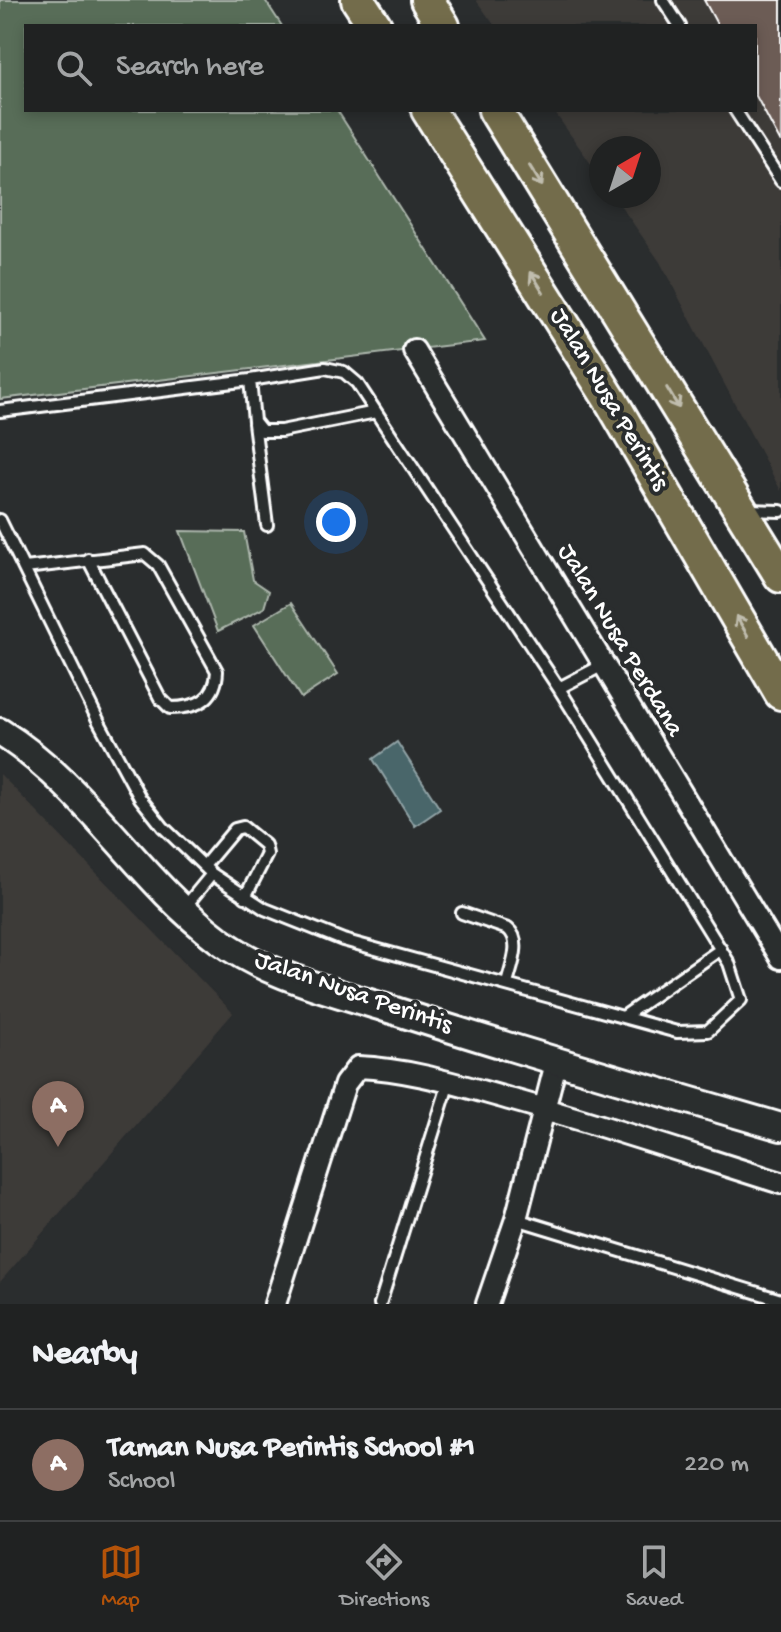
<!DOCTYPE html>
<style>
:root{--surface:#202222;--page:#282a2a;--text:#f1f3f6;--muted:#a2a4a5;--line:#3d3f40;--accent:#b45309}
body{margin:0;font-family:"Gochi Hand",sans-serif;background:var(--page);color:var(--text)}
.compass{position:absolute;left:589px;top:136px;width:72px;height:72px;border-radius:50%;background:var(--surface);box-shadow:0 4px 12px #0003;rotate:39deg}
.you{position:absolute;left:336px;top:522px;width:28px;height:28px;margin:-20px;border:6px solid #fff;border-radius:50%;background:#1a73e8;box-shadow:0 0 0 12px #1a73e833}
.badge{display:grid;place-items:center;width:52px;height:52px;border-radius:50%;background:var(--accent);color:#fff;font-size:26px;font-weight:700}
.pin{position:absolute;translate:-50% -66px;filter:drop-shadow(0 2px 4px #0008)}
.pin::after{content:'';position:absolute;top:42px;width:28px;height:24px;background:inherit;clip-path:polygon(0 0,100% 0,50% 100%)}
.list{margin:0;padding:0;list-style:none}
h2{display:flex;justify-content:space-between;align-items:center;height:104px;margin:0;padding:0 32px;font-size:34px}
h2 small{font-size:26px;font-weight:400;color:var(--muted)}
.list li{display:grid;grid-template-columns:52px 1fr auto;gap:24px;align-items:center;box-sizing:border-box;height:112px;padding:0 32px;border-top:2px solid var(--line)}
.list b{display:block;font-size:30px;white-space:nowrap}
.list p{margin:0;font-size:26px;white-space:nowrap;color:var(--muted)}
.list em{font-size:26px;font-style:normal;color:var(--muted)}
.icon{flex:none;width:44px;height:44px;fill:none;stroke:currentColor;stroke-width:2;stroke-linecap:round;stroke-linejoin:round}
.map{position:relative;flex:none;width:781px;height:1304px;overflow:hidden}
.search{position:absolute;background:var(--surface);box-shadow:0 4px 12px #0003;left:24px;right:24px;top:24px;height:88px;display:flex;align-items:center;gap:20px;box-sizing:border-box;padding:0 28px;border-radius:0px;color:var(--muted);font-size:30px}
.sheet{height:216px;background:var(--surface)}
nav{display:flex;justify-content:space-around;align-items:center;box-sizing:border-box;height:112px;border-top:2px solid var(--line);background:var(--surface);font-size:22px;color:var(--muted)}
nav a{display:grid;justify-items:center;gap:4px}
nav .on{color:var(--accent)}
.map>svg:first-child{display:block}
.built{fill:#3e3b39}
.green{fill:#586d59;stroke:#acb6ac;stroke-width:2}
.water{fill:#48666b;stroke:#91a3a6;stroke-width:2}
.building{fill:#6c5b54;stroke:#fff;stroke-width:2}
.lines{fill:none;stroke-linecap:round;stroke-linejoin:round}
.service-casing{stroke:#fff;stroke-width:16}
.minor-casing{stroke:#fff;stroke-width:26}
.tertiary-casing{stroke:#fff;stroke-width:32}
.primary-casing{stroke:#fff;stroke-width:38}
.service{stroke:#2a2d2e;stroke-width:10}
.minor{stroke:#2a2d2e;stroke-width:20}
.tertiary{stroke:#2a2d2e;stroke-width:26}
.primary{stroke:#736c4b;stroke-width:32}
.oneway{stroke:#c0bdae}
.labels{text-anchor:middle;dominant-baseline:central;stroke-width:8;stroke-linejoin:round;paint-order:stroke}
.street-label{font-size:26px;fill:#fff;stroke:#2a2d2e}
</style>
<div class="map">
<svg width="781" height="1304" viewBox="0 0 781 1304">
<rect width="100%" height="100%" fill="#2a2d2e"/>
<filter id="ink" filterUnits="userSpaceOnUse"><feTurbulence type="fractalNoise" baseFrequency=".0125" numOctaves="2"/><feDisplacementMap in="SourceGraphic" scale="16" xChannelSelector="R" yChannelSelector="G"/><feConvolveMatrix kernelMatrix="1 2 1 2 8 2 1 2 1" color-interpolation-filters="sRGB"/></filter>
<g filter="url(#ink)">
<path class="built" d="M476,0H781V491L660,262L614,196H649V148H601V178L553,110H755V26H495Z
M0,774L233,1013L0,1282Z"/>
<path class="green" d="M0,0H265L282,26H26V110H337L485,341L0,399Z
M180,531L244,532L253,580L269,591L264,608L218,631Z
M291,603L338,674L301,698L254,625Z"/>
<path class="water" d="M397,742L440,809L415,826L373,759Z"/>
<path class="building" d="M704,0H781V143L755,94V26H718Z"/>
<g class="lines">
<g class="service-casing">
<path id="service" d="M663,0L680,26
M735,110L781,181
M0,411L250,380L325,368L344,372L357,383L376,412
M254,423L267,525
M747,510L781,511
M0,520L99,722L140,798L163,827L212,874L265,909L343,940L677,1032L708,1031L741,1000L729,963L560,690L376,412L281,431H262L254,421L250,380
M25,568L145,554L158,565L217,671C216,699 198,708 170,708L160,698L88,559
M559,688L603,665
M204,866L235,829L243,827L265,845L267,854L245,897
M184,908L212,874
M462,913L508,929C523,941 511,967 507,984
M623,1017L721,949
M516,1219L781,1300
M380,1304L449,1082"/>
</g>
<g class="minor-casing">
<path id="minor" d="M414,350L781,958
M275,1304L345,1084L358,1067C411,1069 462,1086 513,1100C603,1125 692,1155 781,1183
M487,1304L516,1219L556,1063"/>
</g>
<g class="tertiary-casing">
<path id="tertiary" d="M0,732C87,786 137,879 219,940C270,978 338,992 398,1012C525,1053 653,1090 781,1127"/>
</g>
<g class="primary-casing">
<path id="primary" d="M358,0L375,26
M427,0L443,26
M428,110L613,404L781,693
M495,110L781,576"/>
</g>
<use href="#service" class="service"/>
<use href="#minor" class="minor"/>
<use href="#tertiary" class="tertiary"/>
<use href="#primary" class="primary"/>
</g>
<defs><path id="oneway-shaft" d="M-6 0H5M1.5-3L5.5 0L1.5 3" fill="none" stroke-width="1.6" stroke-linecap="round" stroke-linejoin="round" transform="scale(2)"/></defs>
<g class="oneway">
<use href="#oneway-shaft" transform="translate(536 176) rotate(58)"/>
<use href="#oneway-shaft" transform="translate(537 282) rotate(-122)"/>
<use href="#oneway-shaft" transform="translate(673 398) rotate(59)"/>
<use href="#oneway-shaft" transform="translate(742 626) rotate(-120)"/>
</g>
</g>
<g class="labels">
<g class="street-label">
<text transform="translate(608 400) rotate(59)">Jalan Nusa Perintis</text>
<text transform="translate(619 641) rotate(59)">Jalan Nusa Perdana</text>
<text transform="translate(353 994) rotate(19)">Jalan Nusa Perintis</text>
</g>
</g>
</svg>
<svg class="compass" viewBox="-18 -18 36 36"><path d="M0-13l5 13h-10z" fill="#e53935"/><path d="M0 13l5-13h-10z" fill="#a2a4a5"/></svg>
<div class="you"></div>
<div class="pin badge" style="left:58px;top:1147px;background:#8d6e63">A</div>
<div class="search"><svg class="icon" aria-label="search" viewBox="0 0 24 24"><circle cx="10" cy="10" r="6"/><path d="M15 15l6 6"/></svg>Search here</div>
</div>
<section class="sheet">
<h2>Nearby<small></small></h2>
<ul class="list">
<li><span class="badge" style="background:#8d6e63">A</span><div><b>Taman Nusa Perintis School #1</b><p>School</p></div><em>220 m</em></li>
</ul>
</section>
<nav>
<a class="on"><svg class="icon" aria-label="map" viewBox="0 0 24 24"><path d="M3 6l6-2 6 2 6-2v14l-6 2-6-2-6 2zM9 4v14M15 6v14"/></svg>Map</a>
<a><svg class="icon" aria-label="directions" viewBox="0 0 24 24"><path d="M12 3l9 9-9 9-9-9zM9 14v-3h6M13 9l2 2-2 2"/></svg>Directions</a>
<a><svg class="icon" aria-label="saved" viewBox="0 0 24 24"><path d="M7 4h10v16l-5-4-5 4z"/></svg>Saved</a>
</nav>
